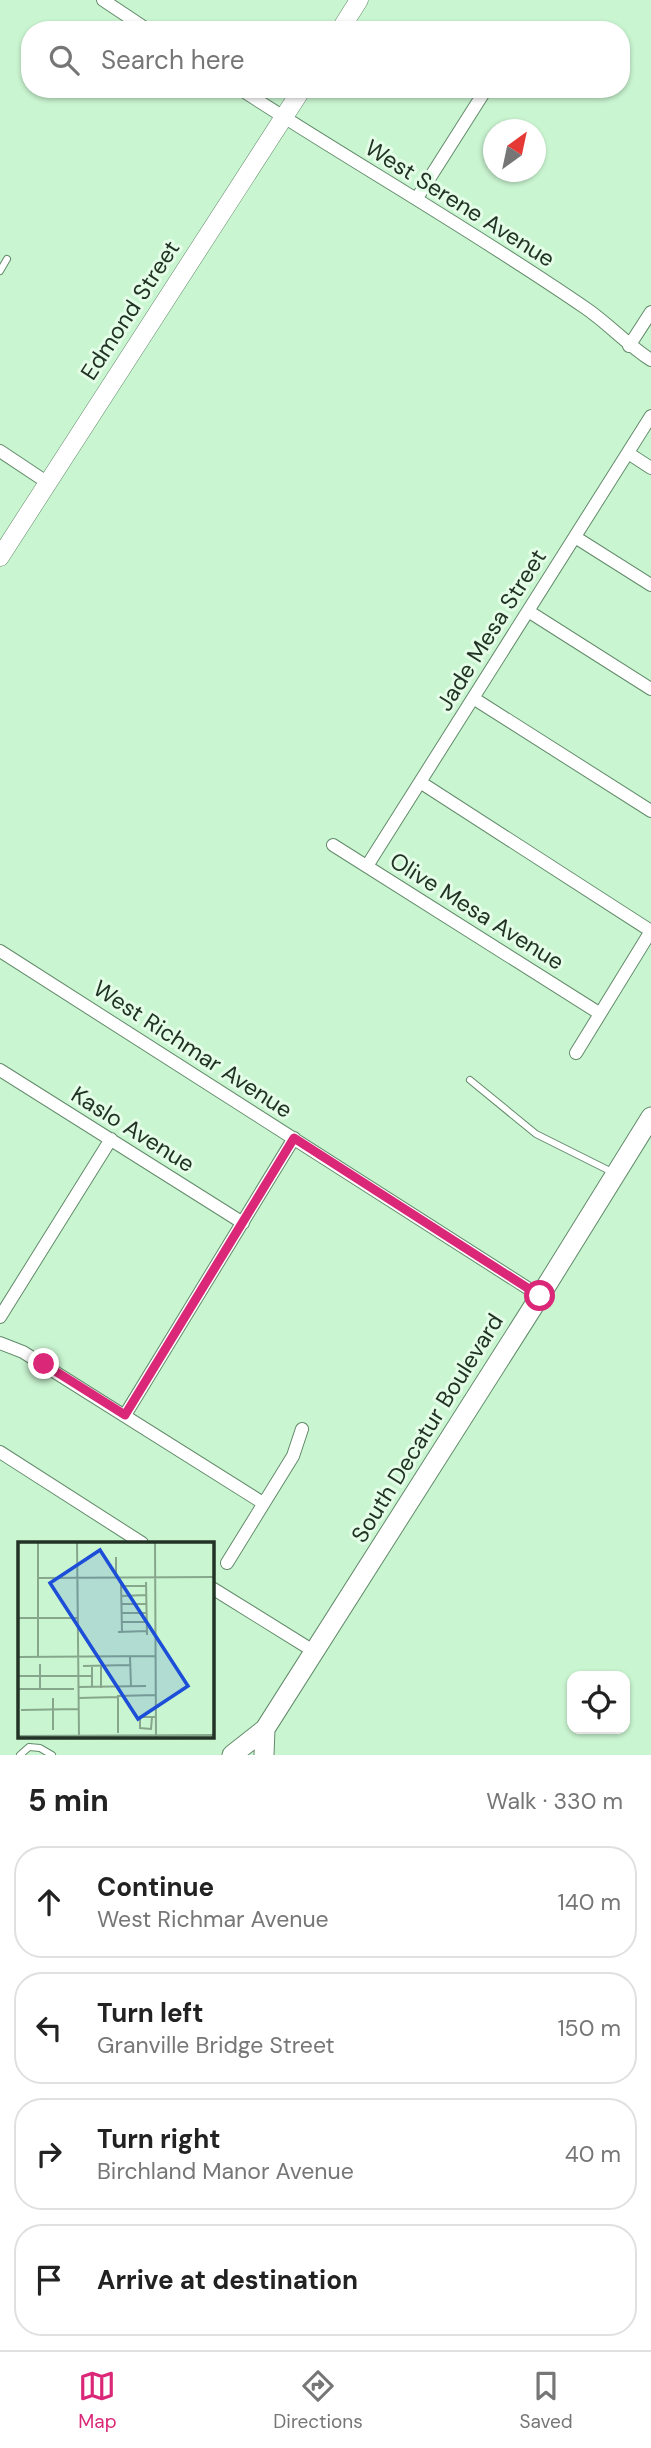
<!DOCTYPE html>
<meta charset="utf-8">
<style>
:root{--surface:#fff;--page:#f2f2f2;--text:#222;--muted:#767676;--line:#e0e0e0;--accent:#db2777}
body{margin:0;font-family:"DM Sans",sans-serif;background:var(--page);color:var(--text)}
.controls{position:absolute;right:21px;bottom:21px;display:grid;overflow:hidden;border-radius:14px;box-shadow:0 2px 5px #0004}
.controls button{width:63px;height:63px;display:grid;place-items:center;padding:0;border:0;border-bottom:2px solid var(--line);background:var(--surface);color:var(--text);font:35px sans-serif}
.compass{position:absolute;left:483px;top:119px;width:63px;height:63px;border-radius:50%;background:var(--surface);box-shadow:0 2px 5px #0004;rotate:33deg}
.stop{position:absolute;width:21px;height:21px;margin:-16px;border:5px solid #db2777;border-radius:50%;background:#fff}
.stop.end{background:#db2777;border-color:#fff;box-shadow:0 2px 7px #0008}
.list{margin:0;padding:0;list-style:none}
h2{display:flex;justify-content:space-between;align-items:center;height:91px;margin:0;padding:0 28px;font-size:30px}
h2 small{font-size:23px;font-weight:400;color:var(--muted)}
.list li{display:grid;grid-template-columns:46px 1fr auto;gap:21px;align-items:center;box-sizing:border-box;height:112px;margin:0 14px 14px;padding:0 14px;border:2px solid var(--line);border-radius:28px}
.list b{display:block;font-size:26px;white-space:nowrap}
.list p{margin:0;font-size:23px;white-space:nowrap;color:var(--muted)}
.list em{font-size:23px;font-style:normal;color:var(--muted)}
.icon{flex:none;width:38px;height:38px;fill:none;stroke:currentColor;stroke-width:2;stroke-linecap:round;stroke-linejoin:round}
.map{position:relative;flex:none;width:651px;height:1755px;overflow:hidden}
.search{position:absolute;background:var(--surface);box-shadow:0 2px 5px #0004;left:21px;right:21px;top:21px;height:77px;display:flex;align-items:center;gap:18px;box-sizing:border-box;padding:0 24px;border-radius:28px;color:var(--muted);font-size:26px}
.sheet{height:595px;background:var(--surface)}
nav{display:flex;justify-content:space-around;align-items:center;box-sizing:border-box;height:98px;border-top:2px solid var(--line);background:var(--surface);font-size:19px;color:var(--muted)}
nav a{display:grid;justify-items:center;gap:4px}
nav .on{color:var(--accent)}
.map>svg:first-child{display:block}
.lines{fill:none;stroke-linecap:round;stroke-linejoin:round}
.lane-casing{stroke:#638b6b;stroke-width:8}
.street-casing{stroke:#638b6b;stroke-width:14}
.secondary-casing{stroke:#638b6b;stroke-width:19}
.primary-casing{stroke:#638b6b;stroke-width:21}
.lane{stroke:#fff;stroke-width:6}
.street{stroke:#fff;stroke-width:12}
.secondary{stroke:#fff;stroke-width:18}
.primary{stroke:#fff;stroke-width:19}
.route{stroke:#db2777;stroke-width:9}
.labels{text-anchor:middle;dominant-baseline:central;stroke-width:6;stroke-linejoin:round;paint-order:stroke}
.street-label{font-size:23px;fill:#223325;stroke:#e3fde7}
.inset-road{fill:none;stroke:#87a78c;stroke-width:2}
.view{fill:#1d4ed8;fill-opacity:0.15;stroke:#1d4ed8;stroke-width:3.5}
.inset-edge{fill:none;stroke:#223325;stroke-width:3.5}
</style>
<div class="map">
<svg width="651" height="1755" viewBox="0 0 651 1755">
<rect width="100%" height="100%" fill="#caf5d1"/>
<g class="lines">
<g class="lane-casing">
<path id="lane" d="M0,271L7,259
M470,1080L536,1134L614,1173
M20,1755L29,1747L40,1748L52,1755"/>
</g>
<g class="street-casing">
<path id="street" d="M103,0L148,30
M240,89C354,163 472,230 584,307C608,323 626,344 651,360
M417,198L483,94L484,89
M629,346L651,312
M0,451L48,483
M628,453L651,468
M575,537L651,585
M528,611L651,689
M473,698L651,811
M420,782L651,931
M333,845L599,1013
M367,866L651,416
M0,951L540,1296
M576,1053L651,931
M0,1070L243,1223
M0,1317L111,1139
M0,1343L23,1352L263,1503
M125,1415L294,1138
M0,1452L142,1543
M227,1563L293,1456L302,1429
M212,1588L315,1652"/>
</g>
<g class="secondary-casing">
<path id="secondary" d="M340,30L359,0
M0,557L302,89"/>
</g>
<g class="primary-casing">
<path id="primary" d="M232,1755L265,1729L540,1296L651,1117
M264,1755L265,1729"/>
</g>
<use href="#lane" class="lane"/>
<use href="#street" class="street"/>
<use href="#secondary" class="secondary"/>
<use href="#primary" class="primary"/>
</g>
<g class="lines">
<path class="route" d="M44,1364L125,1415L294,1138L540,1296"/>
</g>
<g class="labels">
<g class="street-label">
<text transform="translate(460 203) rotate(32)">West Serene Avenue</text>
<text transform="translate(130 310) rotate(-57)">Edmond Street</text>
<text transform="translate(491 630) rotate(-58)">Jade Mesa Street</text>
<text transform="translate(477 911) rotate(32)">Olive Mesa Avenue</text>
<text transform="translate(193 1049) rotate(33)">West Richmar Avenue</text>
<text transform="translate(133 1129) rotate(32)">Kaslo Avenue</text>
<text transform="translate(427 1428) rotate(-58)">South Decatur Boulevard</text>
</g>
</g>
<g transform="translate(18 1542)">
<rect width="196" height="196" fill="#caf5d1"/>
<path class="inset-road" d="M20,0V115M59,0L61,194M137,0L138,196M20,36L196,35M98,36V15M103,40L104,90M128,40L129,93M103,44H128M103,54L129,53M103,62H129M103,71H129M0,76H60M104,80H129M100,90L129,89M0,115L137,114M112,115L113,144M22,122V147M65,124L112,123M74,124V146M83,124V146M0,134H74M60,145L128,144M0,147H56M35,156V188M60,156L100,155M3,168L60,167M134,175L133,187L122,186V175H138M100,191V154L138,153M0,194L196,193"/>
<path class="view" d="M82,8L170,144L120,177L32,41Z"/>
<rect width="196" height="196" class="inset-edge"/>
</g>
</svg>
<div class="controls">
<button><svg class="icon" aria-label="locate" viewBox="0 0 24 24"><circle cx="12" cy="12" r="6"/><path d="M12 2v4M12 18v4M2 12h4M18 12h4"/></svg></button>
</div>
<svg class="compass" viewBox="-18 -18 36 36"><path d="M0-13l5 13h-10z" fill="#e53935"/><path d="M0 13l5-13h-10z" fill="#767676"/></svg>
<div class="stop" style="left:540px;top:1296px"></div>
<div class="stop end" style="left:44px;top:1364px"></div>
<div class="search"><svg class="icon" aria-label="search" viewBox="0 0 24 24"><circle cx="10" cy="10" r="6"/><path d="M15 15l6 6"/></svg>Search here</div>
</div>
<section class="sheet">
<h2>5 min<small>Walk · 330 m</small></h2>
<ul class="list">
<li><svg class="icon" aria-label="ahead" viewBox="0 0 24 24"><path d="M12 20V5M6 11l6-6 6 6"/></svg><div><b>Continue</b><p>West Richmar Avenue</p></div><em>140 m</em></li>
<li><svg class="icon" aria-label="left" viewBox="0 0 24 24"><path d="M17 20v-9H6M10 6l-5 5 5 5"/></svg><div><b>Turn left</b><p>Granville Bridge Street</p></div><em>150 m</em></li>
<li><svg class="icon" aria-label="right" viewBox="0 0 24 24"><path d="M7 20v-9h11M14 6l5 5-5 5"/></svg><div><b>Turn right</b><p>Birchland Manor Avenue</p></div><em>40 m</em></li>
<li><svg class="icon" aria-label="arrive" viewBox="0 0 24 24"><path d="M6 21V4h12l-3 4 3 4H6"/></svg><div><b>Arrive at destination</b></div></li>
</ul>
</section>
<nav>
<a class="on"><svg class="icon" aria-label="map" viewBox="0 0 24 24"><path d="M3 6l6-2 6 2 6-2v14l-6 2-6-2-6 2zM9 4v14M15 6v14"/></svg>Map</a>
<a><svg class="icon" aria-label="directions" viewBox="0 0 24 24"><path d="M12 3l9 9-9 9-9-9zM9 14v-3h6M13 9l2 2-2 2"/></svg>Directions</a>
<a><svg class="icon" aria-label="saved" viewBox="0 0 24 24"><path d="M7 4h10v16l-5-4-5 4z"/></svg>Saved</a>
</nav>
